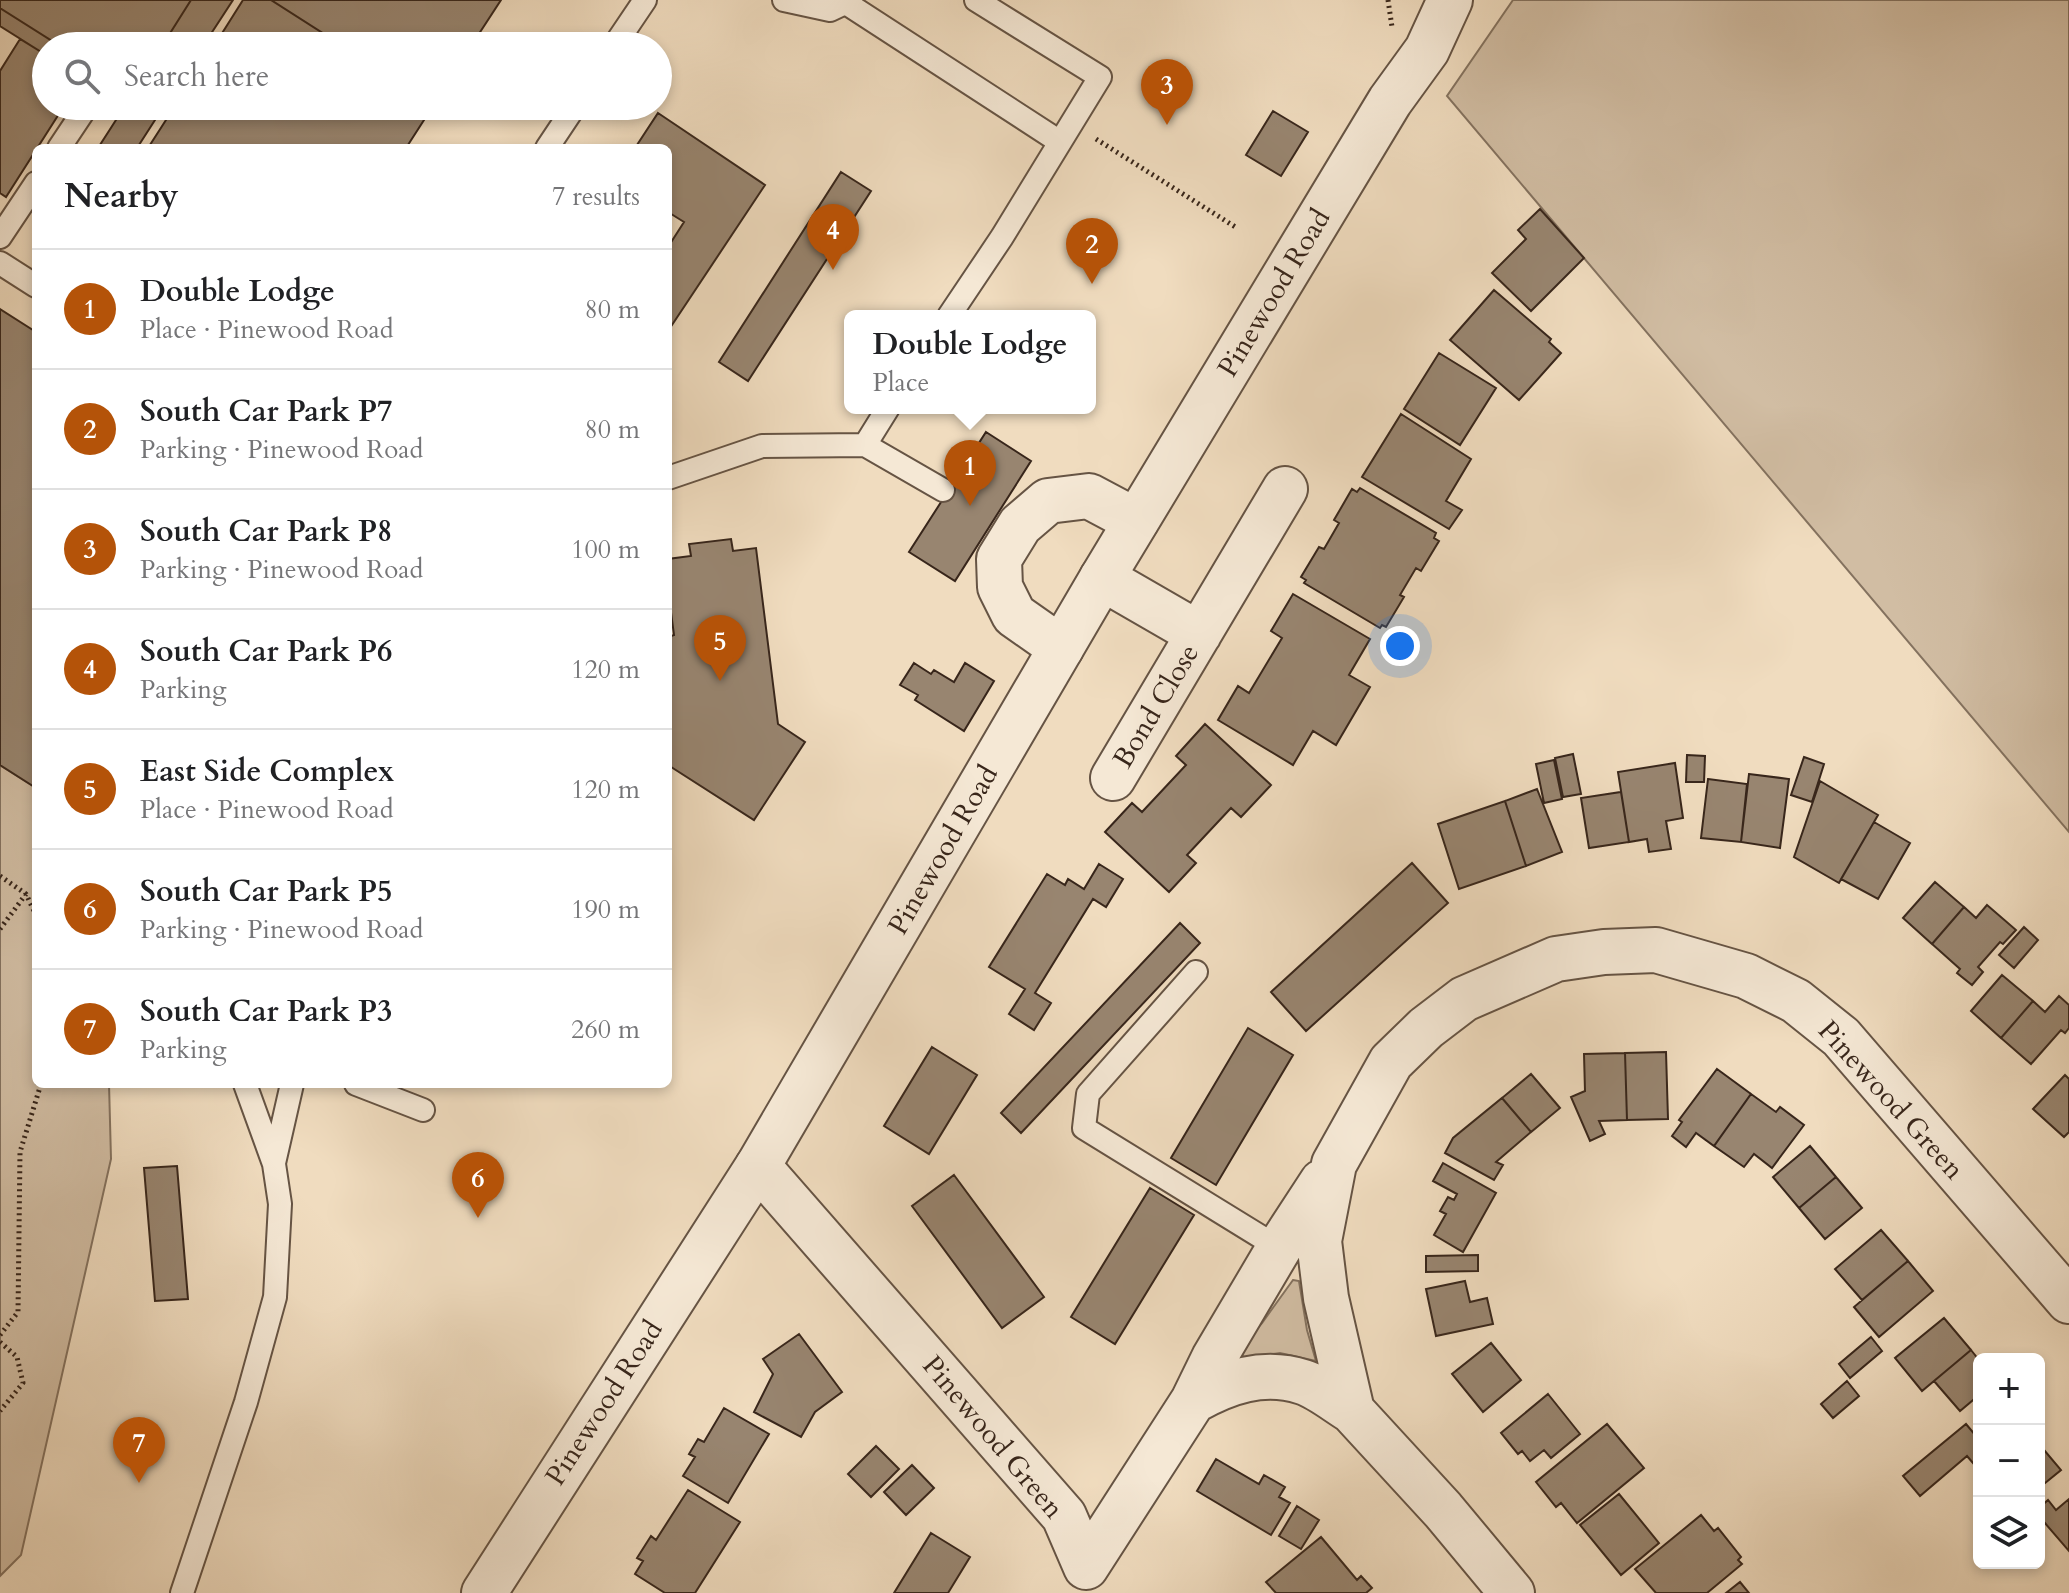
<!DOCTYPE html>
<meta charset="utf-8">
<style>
:root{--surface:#fff;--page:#f2f2f2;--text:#202124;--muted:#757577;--line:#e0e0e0;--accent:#b45309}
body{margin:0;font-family:Cardo,serif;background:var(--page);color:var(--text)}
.controls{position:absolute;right:24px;bottom:24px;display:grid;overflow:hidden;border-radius:12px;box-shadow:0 4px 12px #0003}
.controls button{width:72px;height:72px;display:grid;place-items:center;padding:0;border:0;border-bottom:2px solid var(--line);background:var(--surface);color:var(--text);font:40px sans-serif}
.you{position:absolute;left:1400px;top:646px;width:28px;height:28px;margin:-20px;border:6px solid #fff;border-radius:50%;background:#1a73e8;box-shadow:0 0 0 12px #1a73e833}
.badge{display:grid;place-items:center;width:52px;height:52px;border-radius:50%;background:var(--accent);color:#fff;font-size:26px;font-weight:700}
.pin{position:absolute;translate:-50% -66px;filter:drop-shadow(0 2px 4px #0008)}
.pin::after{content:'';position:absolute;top:42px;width:28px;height:24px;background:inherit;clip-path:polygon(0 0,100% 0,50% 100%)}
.popup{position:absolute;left:844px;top:310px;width:252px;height:104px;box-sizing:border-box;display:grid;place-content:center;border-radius:12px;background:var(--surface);filter:drop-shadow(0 2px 6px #0005);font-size:26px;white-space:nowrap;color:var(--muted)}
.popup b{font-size:30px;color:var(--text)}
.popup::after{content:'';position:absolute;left:50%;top:100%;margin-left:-16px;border:16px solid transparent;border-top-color:var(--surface)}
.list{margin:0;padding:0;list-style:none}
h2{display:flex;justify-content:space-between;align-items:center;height:104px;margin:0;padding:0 32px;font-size:34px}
h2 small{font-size:26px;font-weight:400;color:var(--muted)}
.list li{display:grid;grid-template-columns:52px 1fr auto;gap:24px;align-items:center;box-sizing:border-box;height:120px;padding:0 32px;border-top:2px solid var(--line)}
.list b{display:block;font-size:30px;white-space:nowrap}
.list p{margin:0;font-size:26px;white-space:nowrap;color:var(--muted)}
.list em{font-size:26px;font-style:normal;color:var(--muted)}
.icon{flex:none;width:44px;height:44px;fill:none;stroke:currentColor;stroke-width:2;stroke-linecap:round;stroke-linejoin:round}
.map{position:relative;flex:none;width:2069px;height:1593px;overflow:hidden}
.search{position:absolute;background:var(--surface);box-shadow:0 4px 12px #0003;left:32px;top:32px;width:640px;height:88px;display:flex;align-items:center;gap:20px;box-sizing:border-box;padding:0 28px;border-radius:44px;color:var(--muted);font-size:30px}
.panel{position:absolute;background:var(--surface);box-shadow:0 4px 12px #0003;left:32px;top:144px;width:640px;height:944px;border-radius:12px}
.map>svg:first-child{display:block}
.green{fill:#d1bda3;stroke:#84725f;stroke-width:2}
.building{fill:#988570;stroke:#38261b;stroke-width:2}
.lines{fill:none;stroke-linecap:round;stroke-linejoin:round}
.service-casing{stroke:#665444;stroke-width:26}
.minor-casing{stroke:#665444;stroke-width:48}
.tertiary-casing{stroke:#665444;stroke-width:48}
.path{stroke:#38261b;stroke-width:5;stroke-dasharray:2 4;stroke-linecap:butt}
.service{stroke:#f5e8d5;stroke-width:22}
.minor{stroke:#f5e8d5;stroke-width:44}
.tertiary{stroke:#f5e8d5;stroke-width:44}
.labels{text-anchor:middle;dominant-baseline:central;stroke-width:8;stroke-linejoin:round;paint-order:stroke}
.street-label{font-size:28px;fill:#38261b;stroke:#f5e8d5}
</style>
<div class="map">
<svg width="2069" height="1593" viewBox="0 0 2069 1593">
<rect width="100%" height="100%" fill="#f0dcbf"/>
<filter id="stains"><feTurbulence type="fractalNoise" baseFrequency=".0025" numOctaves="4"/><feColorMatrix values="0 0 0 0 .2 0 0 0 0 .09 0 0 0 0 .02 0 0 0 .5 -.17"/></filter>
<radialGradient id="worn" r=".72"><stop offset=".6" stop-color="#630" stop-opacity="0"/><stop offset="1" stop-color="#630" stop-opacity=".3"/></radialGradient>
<path class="green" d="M1513,0H2069V832L1447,96Z
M0,765L36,788V1084H109L111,1159L21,1555L0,1576Z
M1293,1280L1299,1281L1307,1330L1316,1361L1280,1353L1228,1361L1262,1323Z"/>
<path class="building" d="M0,0H191L162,46H60L0,8Z
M191,0H233L203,46H162Z
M243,0H271L343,46H214Z
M271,0H501L471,46H343Z
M0,8L60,46H46V55L0,26Z
M20,39L46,55V106H64L6,197L0,193V71Z
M125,106H164L137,148H98Z
M175,106H433L406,148H148Z
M1273,111L1308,132L1281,176L1246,155Z
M658,113L765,185L668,331V247L684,222L668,212V148H635Z
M841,172L871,191L748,381L719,362Z
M1540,209L1584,258L1531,311L1492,273L1526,239L1518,230Z
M1494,290L1551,339L1549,342L1561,353L1519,400L1450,340Z
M0,309L36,332V788L0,765Z
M1439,353L1496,388L1460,445L1404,409Z
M1401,414L1471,459L1446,501L1462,510L1449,529L1362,477Z
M986,432L1031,461L955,581L909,552Z
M1360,488L1436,533L1434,538L1439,541L1421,571L1416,568L1400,595L1404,597L1386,627L1382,625L1380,628L1304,583L1306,580L1301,577L1319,547L1324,549L1339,523L1334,520L1352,489L1357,492Z
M731,539L733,551L756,548L778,724L805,742L754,820L668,765V637L674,635L668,590V559L691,556L689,544Z
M1293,594L1370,639L1349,675L1370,687L1336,745L1313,731L1293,765L1218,720L1238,686L1249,693L1282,638L1271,631Z
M914,663L931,674L934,670L954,682L965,663L994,681L964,731L915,700L918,695L900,685Z
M1205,724L1271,785L1241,817L1231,808L1187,855L1196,863L1169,892L1105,832L1132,803L1142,812L1186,765L1176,756Z
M1573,754L1581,794L1563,797L1555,758Z
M1687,755L1705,756L1704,782H1686Z
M1804,757L1824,764L1812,802L1791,795Z
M1554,760L1562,799L1544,803L1536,764Z
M1675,763L1683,818L1666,821L1671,849L1649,852L1647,839L1629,842L1618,772Z
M1749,774L1789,779L1780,848L1741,842Z
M1708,779L1747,784L1741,842L1701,838Z
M1820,781L1878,815L1839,883L1794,857Z
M1537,789L1562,852L1526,866L1505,801Z
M1621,792L1629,842L1589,848L1581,798Z
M1505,801L1526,866L1459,889L1438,824Z
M1874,822L1910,843L1878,899L1841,879Z
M1412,863L1448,903L1306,1031L1271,992Z
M1099,864L1123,879L1106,907L1093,899L1035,993L1051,1003L1034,1030L1009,1014L1025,989L989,967L1047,874L1065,885L1068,879L1084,889Z
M1935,882L1964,907L1932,944L1903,918Z
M1987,905L2016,930L2003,944L2000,942L1978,967L1983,972L1972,985L1957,973L1960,969L1932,944L1964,907L1976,918Z
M1180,923L1200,943L1021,1133L1001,1113Z
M2024,927L2038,940L2014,968L1999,955Z
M2002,975L2033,1001L2001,1038L1971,1011Z
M2059,996L2069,1005V1028L2065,1033L2061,1030L2031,1064L2001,1038L2033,1001L2045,1012Z
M1248,1028L1293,1055L1216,1185L1171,1158Z
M932,1047L977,1075L929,1154L884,1126Z
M1666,1052L1668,1119L1627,1120L1625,1053Z
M1625,1053L1627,1120L1599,1121L1605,1134L1590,1141L1571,1097L1585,1091L1584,1054Z
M1717,1069L1751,1094L1714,1146L1696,1133L1686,1147L1672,1136L1682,1122L1679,1120Z
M1531,1074L1560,1108L1531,1132L1502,1098Z
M2065,1075L2069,1079V1132L2064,1137L2033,1109Z
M1751,1094L1776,1112L1780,1107L1804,1125L1772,1168L1754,1154L1744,1167L1714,1146Z
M1502,1098L1531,1132L1496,1162L1503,1165L1494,1180L1445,1153L1453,1138Z
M1810,1146L1836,1177L1799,1208L1773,1177Z
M1443,1163L1496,1193L1463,1252L1434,1235L1446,1214L1440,1211L1448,1197L1454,1200L1457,1194L1433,1181Z
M177,1166L188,1299L155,1301L144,1168Z
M954,1175L1044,1297L1002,1328L912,1206Z
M1836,1177L1862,1208L1825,1239L1799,1208Z
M1150,1188L1194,1215L1115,1344L1071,1317Z
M1881,1230L1908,1261L1862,1300L1835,1269Z
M1478,1255V1271L1426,1272V1256Z
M1908,1261L1933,1291L1879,1337L1854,1307Z
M1465,1281L1470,1302L1487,1298L1493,1324L1436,1336L1426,1289Z
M1944,1318L1971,1350L1922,1391L1895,1358Z
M799,1334L842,1392L815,1412L801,1437L754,1412L773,1374L763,1359Z
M1871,1337L1882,1351L1850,1378L1839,1364Z
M1491,1343L1521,1380L1483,1412L1452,1374Z
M1971,1350L1979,1360V1395L1960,1411L1934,1381Z
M1847,1381L1859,1396L1833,1418L1821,1404Z
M1548,1394L1580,1434L1551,1458L1544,1450L1530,1461L1522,1451L1518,1454L1501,1433Z
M724,1408L769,1434L728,1503L683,1476L695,1457L689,1454L698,1439L704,1442Z
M1607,1424L1644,1468L1577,1523L1561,1503L1556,1507L1536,1482Z
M1966,1424L1976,1436L1979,1433V1470L1967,1456L1920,1496L1903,1476Z
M2039,1444L2061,1470L2039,1488Z
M876,1446L899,1469L871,1497L848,1474Z
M1216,1459L1259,1484L1264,1475L1285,1487L1279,1497L1290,1503L1271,1535L1197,1491Z
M912,1465L934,1488L906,1515L884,1492Z
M688,1490L740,1522L695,1593H665L635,1574L643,1561L637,1558L651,1536L656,1540Z
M1619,1494L1659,1543L1621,1575L1580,1525Z
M2069,1499V1551L2044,1522L2039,1526V1508L2048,1500L2056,1510Z
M1297,1506L1319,1520L1301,1549L1279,1536Z
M1701,1515L1714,1531L1718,1528L1741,1557L1738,1560L1742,1564L1707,1593H1656L1635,1569Z
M931,1533L970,1557L948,1593H894Z
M1321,1537L1357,1580L1361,1576L1372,1588L1366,1593H1276L1266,1582Z
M1740,1582L1749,1593H1726Z"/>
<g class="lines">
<g class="service-casing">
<path id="service" d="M784,0L830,10L851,0
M846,3L1060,142
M614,46L645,0
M59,148L87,106
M547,148L575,106
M0,237L36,183
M0,263L36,286
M949,316L1002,237L1100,77L976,0
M865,445L888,408
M668,478L762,446L865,445L943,490
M1196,972L1088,1094L1084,1128L1279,1248
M356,1084L423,1110
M274,1163L292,1084
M182,1593L246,1402L275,1297L280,1204L274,1164L245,1084"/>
</g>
<g class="minor-casing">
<path id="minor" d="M1102,578L1199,634
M1061,648L1014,615L1000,587L999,559L1020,525L1048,501L1089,496L1136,521
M1113,778L1285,489
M758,1166L1064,1516L1086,1567L1193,1401L1214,1358L1279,1248L1322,1182
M1193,1401C1227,1382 1263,1369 1303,1382C1319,1387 1337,1402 1352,1411
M1512,1593L1443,1510L1352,1411L1326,1298L1319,1241L1334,1164L1391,1062L1426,1028L1464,999L1556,959L1604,952L1656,950L1746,976L1796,1001L1841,1037L2069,1301"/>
</g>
<g class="tertiary-casing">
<path id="tertiary" d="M484,1593L758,1166L1102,578L1390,101L1427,50L1450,0"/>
</g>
<path class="path" d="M1388,0L1392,27
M1096,139L1237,228
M0,876L26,894L36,915
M0,929L26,894
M0,1335L18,1312L20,1152L41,1084
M0,1342L17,1357L23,1383L0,1411"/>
<use href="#service" class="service"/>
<use href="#minor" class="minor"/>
<use href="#tertiary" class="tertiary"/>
</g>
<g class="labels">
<g class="street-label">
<text transform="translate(1274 293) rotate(-59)">Pinewood Road</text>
<text transform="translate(1156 706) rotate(-59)">Bond Close</text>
<text transform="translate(943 850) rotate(-60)">Pinewood Road</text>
<text transform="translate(1891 1100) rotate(48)">Pinewood Green</text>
<text transform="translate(604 1403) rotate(-57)">Pinewood Road</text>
<text transform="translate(993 1437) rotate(50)">Pinewood Green</text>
</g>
</g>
<rect width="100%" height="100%" filter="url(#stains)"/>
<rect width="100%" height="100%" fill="url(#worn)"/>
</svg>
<div class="controls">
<button>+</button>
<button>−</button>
<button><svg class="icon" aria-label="layers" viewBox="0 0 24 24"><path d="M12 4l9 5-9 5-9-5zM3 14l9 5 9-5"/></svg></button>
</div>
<div class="you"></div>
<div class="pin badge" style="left:970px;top:506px">1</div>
<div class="popup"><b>Double Lodge</b>Place</div>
<div class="pin badge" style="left:1092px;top:284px">2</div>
<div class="pin badge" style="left:1167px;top:125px">3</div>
<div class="pin badge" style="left:833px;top:270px">4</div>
<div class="pin badge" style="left:720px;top:681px">5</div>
<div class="pin badge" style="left:478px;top:1218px">6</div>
<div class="pin badge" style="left:139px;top:1483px">7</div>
<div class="search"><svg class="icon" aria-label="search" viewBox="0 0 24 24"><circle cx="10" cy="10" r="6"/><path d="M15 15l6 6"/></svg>Search here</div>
<section class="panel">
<h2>Nearby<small>7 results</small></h2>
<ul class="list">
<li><span class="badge">1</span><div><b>Double Lodge</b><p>Place · Pinewood Road</p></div><em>80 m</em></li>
<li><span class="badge">2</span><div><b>South Car Park P7</b><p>Parking · Pinewood Road</p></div><em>80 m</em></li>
<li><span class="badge">3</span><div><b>South Car Park P8</b><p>Parking · Pinewood Road</p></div><em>100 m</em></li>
<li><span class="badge">4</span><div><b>South Car Park P6</b><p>Parking</p></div><em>120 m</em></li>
<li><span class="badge">5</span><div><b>East Side Complex</b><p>Place · Pinewood Road</p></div><em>120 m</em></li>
<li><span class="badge">6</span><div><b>South Car Park P5</b><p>Parking · Pinewood Road</p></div><em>190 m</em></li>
<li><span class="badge">7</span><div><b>South Car Park P3</b><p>Parking</p></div><em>260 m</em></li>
</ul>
</section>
</div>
